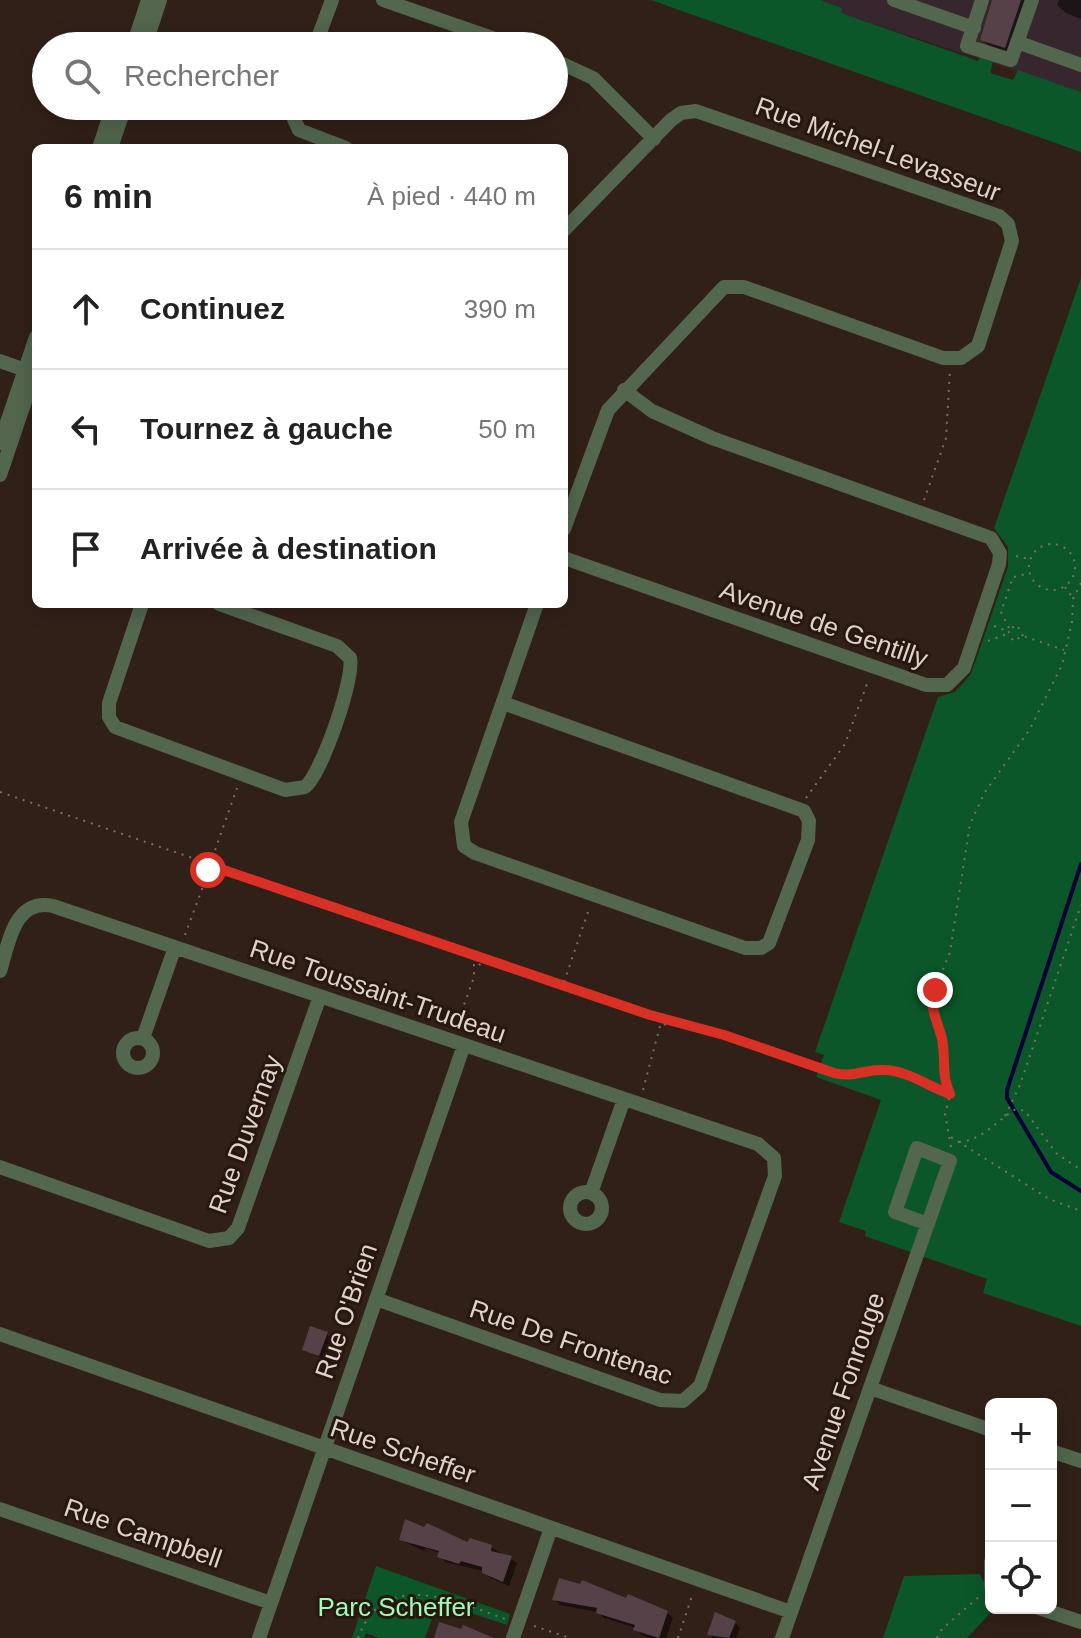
<!DOCTYPE html>
<html lang="fr">
<meta charset="utf-8">
<style>
:root{--surface:#fff;--page:#f2f2f2;--text:#222;--muted:#767676;--line:#e0e0e0}
body{margin:0;font-family:Arial,sans-serif;background:var(--page);color:var(--text)}
.controls{position:absolute;right:24px;bottom:24px;display:grid;overflow:hidden;border-radius:12px;box-shadow:0 4px 20px #0003}
.controls button{width:72px;height:72px;display:grid;place-items:center;padding:0;border:0;border-bottom:2px solid var(--line);background:var(--surface);color:var(--text);font:40px sans-serif}
.stop{position:absolute;width:24px;height:24px;margin:-18px;border:6px solid #d93025;border-radius:50%;background:#fff}
.stop.end{background:#d93025;border-color:#fff;box-shadow:0 2px 8px #0008}
.list{margin:0;padding:0;list-style:none}
h2{display:flex;justify-content:space-between;align-items:center;height:104px;margin:0;padding:0 32px;font-size:34px}
h2 small{font-size:26px;font-weight:400;color:var(--muted)}
.list li{display:grid;grid-template-columns:52px 1fr auto;gap:24px;align-items:center;box-sizing:border-box;height:120px;padding:0 32px;border-top:2px solid var(--line)}
.list b{display:block;font-size:30px;white-space:nowrap}
.list em{font-size:26px;font-style:normal;color:var(--muted)}
.icon{flex:none;width:44px;height:44px;fill:none;stroke:currentColor;stroke-width:2;stroke-linecap:round;stroke-linejoin:round}
.map{position:relative;flex:none;width:1081px;height:1638px;overflow:hidden}
.search{position:absolute;background:var(--surface);box-shadow:0 4px 20px #0003;left:32px;top:32px;width:536px;height:88px;display:flex;align-items:center;gap:20px;box-sizing:border-box;padding:0 28px;border-radius:44px;color:var(--muted);font-size:30px}
.panel{position:absolute;background:var(--surface);box-shadow:0 4px 20px #0003;left:32px;top:144px;width:536px;height:464px;border-radius:12px}
.map>svg:first-child{display:block}
.industrial{fill:#38262e}
.green{fill:#0b572a}
.shadow{fill:#0007}
.lines{fill:none;stroke-linecap:round;stroke-linejoin:round}
.stream{stroke:#000135;stroke-width:4}
.building{fill:#564148}
.path{stroke:#7d6f67;stroke-width:2;stroke-dasharray:2 6;stroke-linecap:butt}
.minor{stroke:#52674e;stroke-width:14}
.route{stroke:#d93025;stroke-width:10}
.labels{text-anchor:middle;dominant-baseline:central;stroke-width:6;stroke-linejoin:round;paint-order:stroke}
.street-label{font-size:26px;fill:#ded3cc;stroke:#27170e}
.park-label{font-size:26px;fill:#9efcb6;stroke:#27170e}
</style>
<div class="map">
<svg width="1081" height="1638" viewBox="0 0 1081 1638">
<rect width="100%" height="100%" fill="#312017"/>
<path class="industrial" d="M820,0H1081V92L840,13L841,7Z"/>
<path class="green" d="M651,0H820L842,8L841,13L978,61L980,57L993,61L990,73L1013,80L1018,70L1081,92V152Z
M1081,278V1326L983,1293L987,1279L865,1236L866,1231L839,1222L881,1100L816,1077L824,1055L815,1052L938,697L955,692L971,674L1008,567V547L994,528Z
M376,1566L510,1614L507,1625L438,1602L425,1638H379L366,1633L364,1638H352Z
M980,1574L991,1598V1608H995L967,1638H883L904,1576Z"/>
<path class="shadow" d="M995,0H1037L1014,55L991,48L982,39Z
M1059,0H1081V19L1066,13L1057,5Z
M327,1334L332,1340L325,1360L304,1349Z
M401,1540L491,1547L517,1563L509,1586L490,1578L484,1571L445,1562L440,1553L426,1548L424,1551Z
M554,1599L626,1601L667,1613L673,1618L666,1638H649L641,1635L636,1628L604,1618L598,1612L560,1605Z
M735,1623L740,1628L736,1638H713L710,1634Z"/>
<g class="lines">
<path class="stream" d="M1081,864L1007,1090V1098L1051,1172L1081,1191"/>
</g>
<path class="building" d="M992,0H1021L1005,48L980,40Z
M310,1326L328,1332L319,1356L302,1350Z
M405,1519L424,1527L427,1523L467,1542L470,1538L492,1545L491,1551L512,1556L503,1582L482,1573V1567L461,1561L459,1564L437,1557L439,1551L399,1540Z
M559,1578L580,1584L582,1580L626,1598L628,1594L668,1611L659,1638L633,1630L635,1625L596,1613L597,1608L552,1600Z
M715,1612L736,1621L729,1638L707,1635Z
M439,1622L461,1629L463,1625L494,1638H434Z"/>
<g class="lines">
<path class="path" d="M924,500L946,438L950,370
M1029 567a23 23 0 1 1 46 0a23 23 0 1 1-46 0Z
M1016,556L1029,559
M1014,577L1030,573
M1065,587L1073,598
M994,626L1007,631
M1009,628L1001,612L1013,577
M1023,636L1017,625L1008,630L1013,641L1023,636L1064,650
M988,641L1007,634
M0,792L650,1015L724,1035L841,1075L895,1071L950,1094
M806,798L845,744L868,681
M185,935L208,873L204,871L208,870L237,788
M564,982L589,909
M456,1027L474,977V963L481,965L482,958
M643,1090L660,1026L664,1027L666,1021
M1005,1116L1020,1085L1081,905
M951,1137L1049,1199L1081,1211
M959,1142C983,1140 996,1121 1016,1109L1025,1111L1056,1153L1081,1170
M951,1147L945,1114L950,1094L943,1080L942,1038L931,999L950,952L970,824L985,792L1030,729L1062,665L1072,622L1073,599L1081,583
M534,1626L570,1638
M358,1638C384,1567 455,1601 505,1619
M678,1638L693,1593
M937,1638L942,1629L981,1595"/>
<path class="minor" d="M383,0L515,46
M894,0L974,28
M982,0L967,46L1011,60L1032,0
M1017,42L1081,65
M133,46L148,0
M145,46L160,0
M315,46L332,0
M554,60L593,78L654,139
M294,106V119L299,130L346,148
M99,148L113,106
M111,148L125,106
M564,230L671,120L681,113L696,111L999,216L1008,224L1012,241L978,346L961,358H943L744,287H724L608,410L564,529
M0,361L34,373
M0,443L36,337
M0,475L36,369
M564,558L926,685H947L964,668L999,564L1000,553L991,538L712,438L652,411L624,390
M142,604L109,703V717L115,727L285,790L305,787C321,775 355,678 350,658L337,646L219,604
M503,703L804,811L809,821L808,840L769,943L761,948H745L475,853L464,846L461,822L537,604
M0,971C9,943 14,898 53,906L758,1144L774,1158L775,1176L700,1386L683,1401L660,1400L376,1299
M123 1053a15 15 0 1 1 30 0a15 15 0 1 1-30 0Z
M143,1038L175,947
M0,1167L209,1241L229,1238L238,1228L320,996
M570 1208a16 16 0 1 1 32 0a16 16 0 1 1-32 0Z
M591,1193L624,1099
M0,1334L791,1612
M870,1388L991,1430
M1051,1451L1081,1461
M0,1509L271,1603
M991,1561V1586
M1039,1608L1081,1622
M259,1638L464,1045
M513,1638L551,1528
M782,1638C834,1489 887,1341 939,1192L950,1161L917,1148L895,1212L928,1224"/>
</g>
<g class="lines">
<path class="route" d="M208,870L209,865L650,1015L724,1035L834,1073C853,1078 866,1069 884,1070C906,1070 930,1087 950,1094C941,1075 946,1059 942,1039C938,1021 928,1008 935,990"/>
</g>
<g class="labels">
<g class="street-label">
<text transform="translate(878 149) rotate(20)">Rue Michel-Levasseur</text>
<text transform="translate(824 624) rotate(19)">Avenue de Gentilly</text>
<text transform="translate(378 991) rotate(19)">Rue Toussaint-Trudeau</text>
<text transform="translate(245 1134) rotate(-70)">Rue Duvernay</text>
<text transform="translate(346 1311) rotate(-71)">Rue O'Brien</text>
<text transform="translate(571 1342) rotate(19)">Rue De Frontenac</text>
<text transform="translate(843 1391) rotate(-71)">Avenue Fonrouge</text>
<text transform="translate(403 1451) rotate(19)">Rue Scheffer</text>
<text transform="translate(143 1533) rotate(19)">Rue Campbell</text>
</g>
<g class="park-label">
<text x="396" y="1607">Parc Scheffer</text>
</g>
</g>
</svg>
<div class="controls">
<button>+</button>
<button>−</button>
<button><svg class="icon" aria-label="locate" viewBox="0 0 24 24"><circle cx="12" cy="12" r="6"/><path d="M12 2v4M12 18v4M2 12h4M18 12h4"/></svg></button>
</div>
<div class="stop" style="left:208px;top:870px"></div>
<div class="stop end" style="left:935px;top:990px"></div>
<div class="search"><svg class="icon" aria-label="search" viewBox="0 0 24 24"><circle cx="10" cy="10" r="6"/><path d="M15 15l6 6"/></svg>Rechercher</div>
<section class="panel">
<h2>6 min<small>À pied · 440 m</small></h2>
<ul class="list">
<li><svg class="icon" aria-label="ahead" viewBox="0 0 24 24"><path d="M12 20V5M6 11l6-6 6 6"/></svg><div><b>Continuez</b></div><em>390 m</em></li>
<li><svg class="icon" aria-label="left" viewBox="0 0 24 24"><path d="M17 20v-9H6M10 6l-5 5 5 5"/></svg><div><b>Tournez à gauche</b></div><em>50 m</em></li>
<li><svg class="icon" aria-label="arrive" viewBox="0 0 24 24"><path d="M6 21V4h12l-3 4 3 4H6"/></svg><div><b>Arrivée à destination</b></div></li>
</ul>
</section>
</div>
